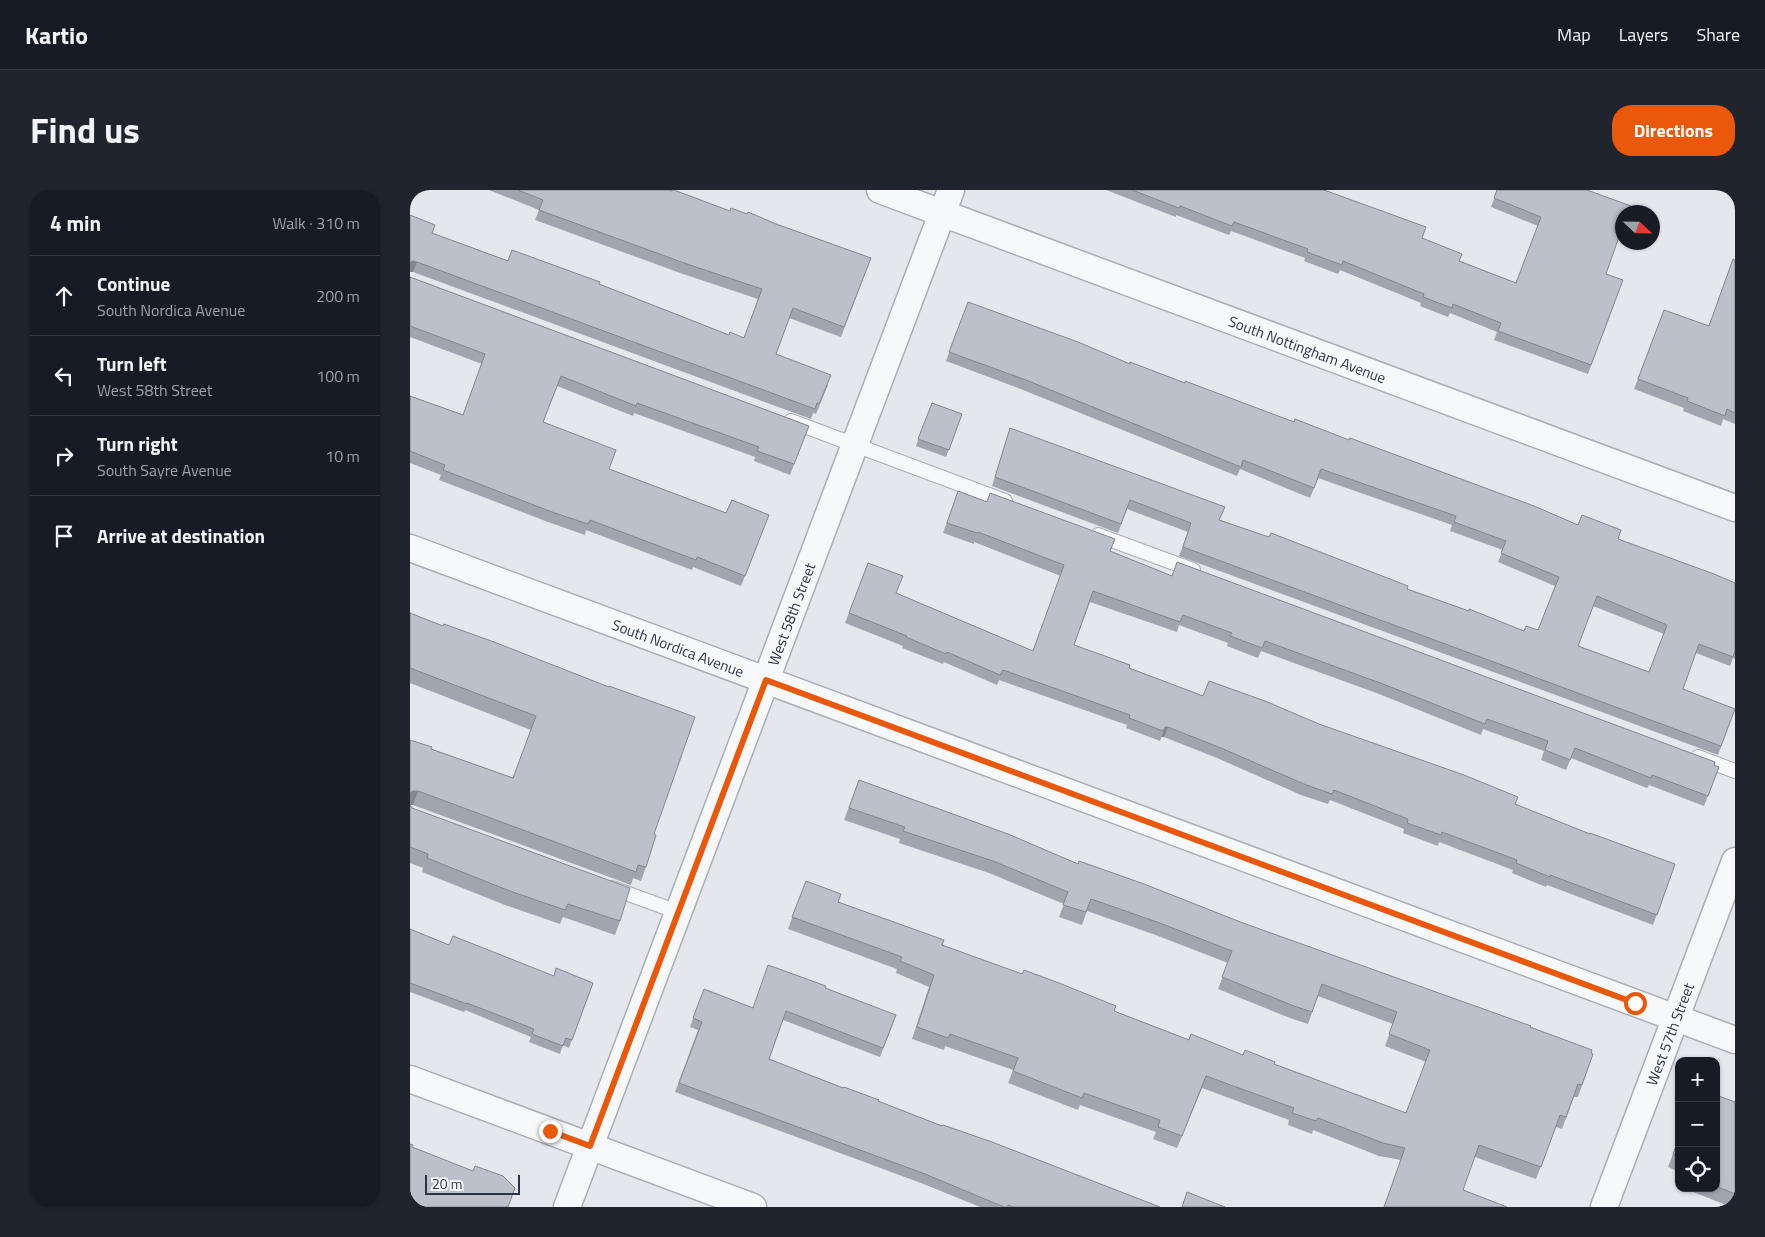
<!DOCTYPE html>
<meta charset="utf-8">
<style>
:root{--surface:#171b24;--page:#20242c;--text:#f1f3f6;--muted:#9ea1a6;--line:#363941;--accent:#ea580c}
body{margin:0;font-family:"Titillium Web",sans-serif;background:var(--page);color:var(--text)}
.controls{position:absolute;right:15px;bottom:15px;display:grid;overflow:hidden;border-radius:10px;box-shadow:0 1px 4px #0004}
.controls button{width:45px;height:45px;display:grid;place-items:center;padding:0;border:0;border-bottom:1px solid var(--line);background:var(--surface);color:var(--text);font:25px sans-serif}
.compass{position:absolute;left:1205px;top:15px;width:45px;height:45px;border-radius:50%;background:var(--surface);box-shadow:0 1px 4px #0004;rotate:112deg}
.scale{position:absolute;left:15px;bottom:12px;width:95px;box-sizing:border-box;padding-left:5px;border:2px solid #2b3445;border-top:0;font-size:14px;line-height:18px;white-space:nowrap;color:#2b3445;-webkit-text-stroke:4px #f4f6f9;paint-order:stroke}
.stop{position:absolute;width:15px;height:15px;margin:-11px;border:4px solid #ea580c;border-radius:50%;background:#fff}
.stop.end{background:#ea580c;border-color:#fff;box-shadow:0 1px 5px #0008}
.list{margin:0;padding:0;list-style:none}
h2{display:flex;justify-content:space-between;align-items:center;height:65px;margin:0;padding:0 20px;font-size:21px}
h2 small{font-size:16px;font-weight:400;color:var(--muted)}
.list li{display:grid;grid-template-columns:32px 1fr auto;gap:15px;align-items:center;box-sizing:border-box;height:80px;padding:0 20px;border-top:1px solid var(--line)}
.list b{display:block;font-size:19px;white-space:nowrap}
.list p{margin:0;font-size:16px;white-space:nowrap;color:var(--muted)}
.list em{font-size:16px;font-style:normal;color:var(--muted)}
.icon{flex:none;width:28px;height:28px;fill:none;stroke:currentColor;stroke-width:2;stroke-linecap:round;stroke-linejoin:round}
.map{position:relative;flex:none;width:1325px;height:1017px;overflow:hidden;border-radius:20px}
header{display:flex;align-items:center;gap:30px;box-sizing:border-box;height:70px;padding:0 25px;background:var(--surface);border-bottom:1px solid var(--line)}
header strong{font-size:24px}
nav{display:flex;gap:28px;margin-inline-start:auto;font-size:18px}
.intro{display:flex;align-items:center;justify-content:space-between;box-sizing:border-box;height:120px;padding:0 30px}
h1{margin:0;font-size:35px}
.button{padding:12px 22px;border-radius:20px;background:var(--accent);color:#fff;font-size:18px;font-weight:700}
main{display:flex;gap:30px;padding:0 30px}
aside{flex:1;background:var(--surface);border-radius:20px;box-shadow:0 1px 4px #0004}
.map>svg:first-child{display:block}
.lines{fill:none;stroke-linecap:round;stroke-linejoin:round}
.service-casing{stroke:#a9aeb7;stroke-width:16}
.minor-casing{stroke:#a9aeb7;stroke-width:29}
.service{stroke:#f7f8fa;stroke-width:14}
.minor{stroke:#f7f8fa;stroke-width:26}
.wall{fill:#a1a5ae;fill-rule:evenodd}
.shaded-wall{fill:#83868d}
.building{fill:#bbc0ca;stroke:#83868d;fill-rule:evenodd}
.route{stroke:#ea580c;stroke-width:6}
.labels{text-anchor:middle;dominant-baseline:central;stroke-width:4.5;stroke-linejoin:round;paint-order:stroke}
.street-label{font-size:15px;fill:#2b3445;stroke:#f4f6f9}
</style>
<header>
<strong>Kartio</strong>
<nav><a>Map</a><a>Layers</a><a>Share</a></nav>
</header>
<div class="intro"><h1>Find us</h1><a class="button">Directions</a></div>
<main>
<aside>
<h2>4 min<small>Walk · 310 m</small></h2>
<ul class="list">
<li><svg class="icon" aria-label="ahead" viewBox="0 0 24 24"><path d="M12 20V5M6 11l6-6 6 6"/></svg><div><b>Continue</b><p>South Nordica Avenue</p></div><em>200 m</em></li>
<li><svg class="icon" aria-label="left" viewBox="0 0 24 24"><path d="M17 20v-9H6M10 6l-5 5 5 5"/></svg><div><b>Turn left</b><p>West 58th Street</p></div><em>100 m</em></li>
<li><svg class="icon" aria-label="right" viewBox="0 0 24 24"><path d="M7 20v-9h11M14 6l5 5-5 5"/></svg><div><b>Turn right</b><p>South Sayre Avenue</p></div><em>10 m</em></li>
<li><svg class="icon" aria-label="arrive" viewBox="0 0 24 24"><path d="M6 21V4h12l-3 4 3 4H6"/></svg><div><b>Arrive at destination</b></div></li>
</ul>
</aside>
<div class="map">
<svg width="1325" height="1017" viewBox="0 0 1325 1017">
<rect width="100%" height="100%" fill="#e4e7ec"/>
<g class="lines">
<g class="service-casing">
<path id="service" d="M381,231L595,311
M688,345L783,380
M1288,567L1325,581
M202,698L268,722"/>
</g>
<g class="minor-casing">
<g id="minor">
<path id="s1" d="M470,0L1325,318"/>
<path id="s2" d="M0,358L1325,850"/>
<path d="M0,889L343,1017"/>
<path id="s3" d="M157,1017L541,0"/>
<path id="s4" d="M1194,1017L1325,671"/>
</g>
</g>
<use href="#service" class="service"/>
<use href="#minor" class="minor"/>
</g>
<path class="wall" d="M79,0H258L320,21L366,34L461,68L431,147L379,128L366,164L418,195L406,224L403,223L401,229L3,82H0V25L22,43L98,71L189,94L319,145L334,148L348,109L273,84L125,30L129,20Z
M696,0H914L1012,48L1050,71L1106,93L1128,36L1081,17L1087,0H1177L1196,84L1213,90L1178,184L1084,150L1087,142L1040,123L1038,127L1010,116L1011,113L930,80L928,84L894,71L895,68L821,41L819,45L766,25V27Z
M1325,70V234L1313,229L1311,236L1273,221L1274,218L1224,199L1254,120L1299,136Z
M0,87L399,236L380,285L344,271L345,267L224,223L223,226L147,196L133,232L199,279L316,323L355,335L331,396L283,377L282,380L176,340L175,345L138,332L29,290L31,285L0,273V206L53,225L72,174L0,147Z
M558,112L720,174L775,193L884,232L939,250L1325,393V469L1323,468L1320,476L1286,463L1273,499L1325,519L1308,565L769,366L778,342L717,319L708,343L582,296L600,238L810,330L997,399L1114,441L1128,440L1145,396L1088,372L1093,360L1040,341L1042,335L908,288L900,308L830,279L827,286L613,200L536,171ZM1183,416L1254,444L1239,482L1168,456Z
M522,213L552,224L536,267L506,256Z
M548,301L577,312L580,303L701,362L762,386L1309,577L1294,616L1239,595L1237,598L1161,568L1156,580L1131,570L1134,561L1073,539L1071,545L969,504L851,461L848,468L817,456L818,453L769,435L767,442L680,412L664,455L719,478L793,506L1106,615L1180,644L1265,674L1243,735L1137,695L1136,697L1102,683L1103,680L1029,652L1028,656L993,643L994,639L920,610L918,614L891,605L807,568L754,547H751L750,551L716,538L717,535L589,490L587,495L534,472L533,474L492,458L493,456L435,433L458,373L486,403L623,461L651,386L564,352V354L533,343Z
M0,423L33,436L34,434L244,644L236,677L231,691L223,688L221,695L3,615H0V550L21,559L103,588L121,540L0,493Z
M449,590L668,674L1120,837L1183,864L1168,907H1164L1152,939L1146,937L1126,989L1065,967L974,1017L991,970L969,966L903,940L902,944L878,935L879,930L792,898L767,958L743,949L746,942L670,915L668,920L598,893L603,880L535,856L534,860L502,849L519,797L486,783L487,779L378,739L396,691L428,712L532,755L779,850L833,865L864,874L996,923L1016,872L975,856L983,834L908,806L898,834L880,828L808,799L818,773L743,744L677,721L672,735L649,727L654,714L579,683L489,653L490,649L434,630Z
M0,615L2,618L210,731L205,745L153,727L150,734L95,715L12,682L13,678L0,673Z
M0,739L39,755L144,786L183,793L159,858L153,855L150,864L119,852L121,847L55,820L54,822L0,802Z
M415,798L483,834L470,867L373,830L359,869L532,936L750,1017H570L511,993L265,902L288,840L280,837L294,799L343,818Z
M1306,905L1325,912V1017H1321L1273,998H1306Z
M1269,948V982L1258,977Z"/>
<path class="shaded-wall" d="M2,71L7,72L3,82H0V73Z
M755,537H758L754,547H751L750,551Z
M3,601H8L3,615H0V603Z"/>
<path class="building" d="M108,0H258L262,1V0H264L320,21L321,18L337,24L338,22L366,34L461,68L434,137L383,118L366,164L421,185L409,214L407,213L405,219L7,72L2,71L0,73V25L25,35L22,43L98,71L102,60L190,92L189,94L319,145L320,142L334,148L352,99L277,74L129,20L133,10Z
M722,0H914L1016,37L1012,48L1052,64L1049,71L1106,93L1131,27L1084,8L1087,0H1177L1221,16L1218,22H1212V38L1196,84L1213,90L1181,175L1088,141L1091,133L1043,114L1042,118L1013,107L1014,104L933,71L932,75L897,62L898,59L824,32L822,36L770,16L769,18Z
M1323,69L1325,70V223L1317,219L1315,226L1277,211L1278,208L1228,189L1254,120L1299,136Z
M0,87L399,236L384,274L347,261L349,257L227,213L226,216L151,186L133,232L206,260L199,279L316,323L322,310L359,325L335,386L287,367L286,370L180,330L178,334L142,322L33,280L35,275L0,261V206L53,225L75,164L0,136Z
M558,112L668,152L720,174V172L775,193V191L884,232L885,229L939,250L940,248L1124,316L1168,335L1172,325L1211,340L1208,349L1304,384L1325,393V461L1323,467L1289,454L1273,499L1325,519L1311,556L773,357L781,333L720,310L711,334L585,287L600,238L815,317L809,330L859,347L861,343L998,396L997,399L1059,421V419L1114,441L1116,436L1128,440L1149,387L1091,363L1096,351L1044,332L1046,326L911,279L904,298L833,270L831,277L616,190L539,162ZM1187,406L1257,435L1239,482L1168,456Z
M522,213L552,224L539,260L508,249Z
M548,301L577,312L580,303L705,349L700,361L762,386L767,372L1305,572L1304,575L1309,577L1298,606L1242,585L1241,588L1165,558L1160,570L1135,560L1138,551L1077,529L1075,534L973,494L855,451L852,458L820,446L822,443L773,425L770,432L683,401L664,455L720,475L719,478L793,506L799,491L855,511L909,534L1054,585L1108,607L1105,614L1180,644V643L1265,674L1247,725L1140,685V687L1106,673L1107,670L1032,642L1031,645L997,633L998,629L924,600L922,604L894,594L811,558L758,537H755L753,541L719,528L720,525L593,480L590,485L537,462L536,464L496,447L497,446L439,423L458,373L493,386L486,403L623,461L654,375L568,342L567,343L537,333Z
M0,423L33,436L34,434L84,452L199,497V496L285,527L244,644L246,645L236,677L228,675L226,682L8,601H3L0,603V550L22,557L21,559L103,588L126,526L0,478Z
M449,590L598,644L668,674L669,671L734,694L833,733L1121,836L1120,837L1182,860L1181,863L1183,864L1172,895L1168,894L1156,927L1150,925L1131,977L1069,955L1053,1000L1097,1017H974L995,958L973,953L908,928L906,931L882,923L884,918L796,886L772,946L748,937L750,930L674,903L672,908L603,881L608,868L540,844L538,848L507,837L524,785L490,771L492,767L382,727L396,691L431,704L428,712L534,750L532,755L612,784L614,780L649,793L706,816L704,821L779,850L781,844L833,865L835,860L865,872L864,874L996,923L1020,860L979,844L987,822L912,794L902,822L884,816L812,787L822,761L747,732L681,709L676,722L653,715L658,702L583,671L493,641L495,637L439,618Z
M0,615L2,618L220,698L210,731L158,714L155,720L100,701L17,668L18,664L0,657Z
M0,739L39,755L43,746L144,786L146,778L183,793L162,850L156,848L153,856L122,844L124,839L57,813V814L0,793Z
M358,775L416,796L415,798L486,825L473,858L376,821L359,869L433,898L434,897L469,910L468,911L532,936L533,935L582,952L750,1017H604L598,1015V1017H594L515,984L269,893L292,832L283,828L294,799L343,818Z
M1306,905L1325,912V1004L1306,996Z
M1269,948V967L1263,964Z
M0,954L3,955L2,957L63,981L65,976L93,986L105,998L98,1017H1L2,1015L0,1014Z
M777,1002L815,1017H772Z"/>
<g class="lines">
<path class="route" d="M140,941L180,956L356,490L1225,813"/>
</g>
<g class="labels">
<g class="street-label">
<text stroke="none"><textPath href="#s1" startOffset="456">South Nottingham Avenue</textPath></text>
<text stroke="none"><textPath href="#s3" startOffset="634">West 58th Street</textPath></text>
<text stroke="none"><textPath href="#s2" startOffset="286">South Nordica Avenue</textPath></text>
<text stroke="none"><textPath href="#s4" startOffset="185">West 57th Street</textPath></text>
</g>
</g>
</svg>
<div class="controls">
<button>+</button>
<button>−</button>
<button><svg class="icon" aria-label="locate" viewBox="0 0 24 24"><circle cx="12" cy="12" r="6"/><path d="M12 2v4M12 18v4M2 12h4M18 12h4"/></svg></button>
</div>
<svg class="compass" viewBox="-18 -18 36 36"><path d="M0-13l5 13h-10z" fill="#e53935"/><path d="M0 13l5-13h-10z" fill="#9ea1a6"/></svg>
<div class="scale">20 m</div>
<div class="stop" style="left:1225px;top:813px"></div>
<div class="stop end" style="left:140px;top:941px"></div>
</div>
</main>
